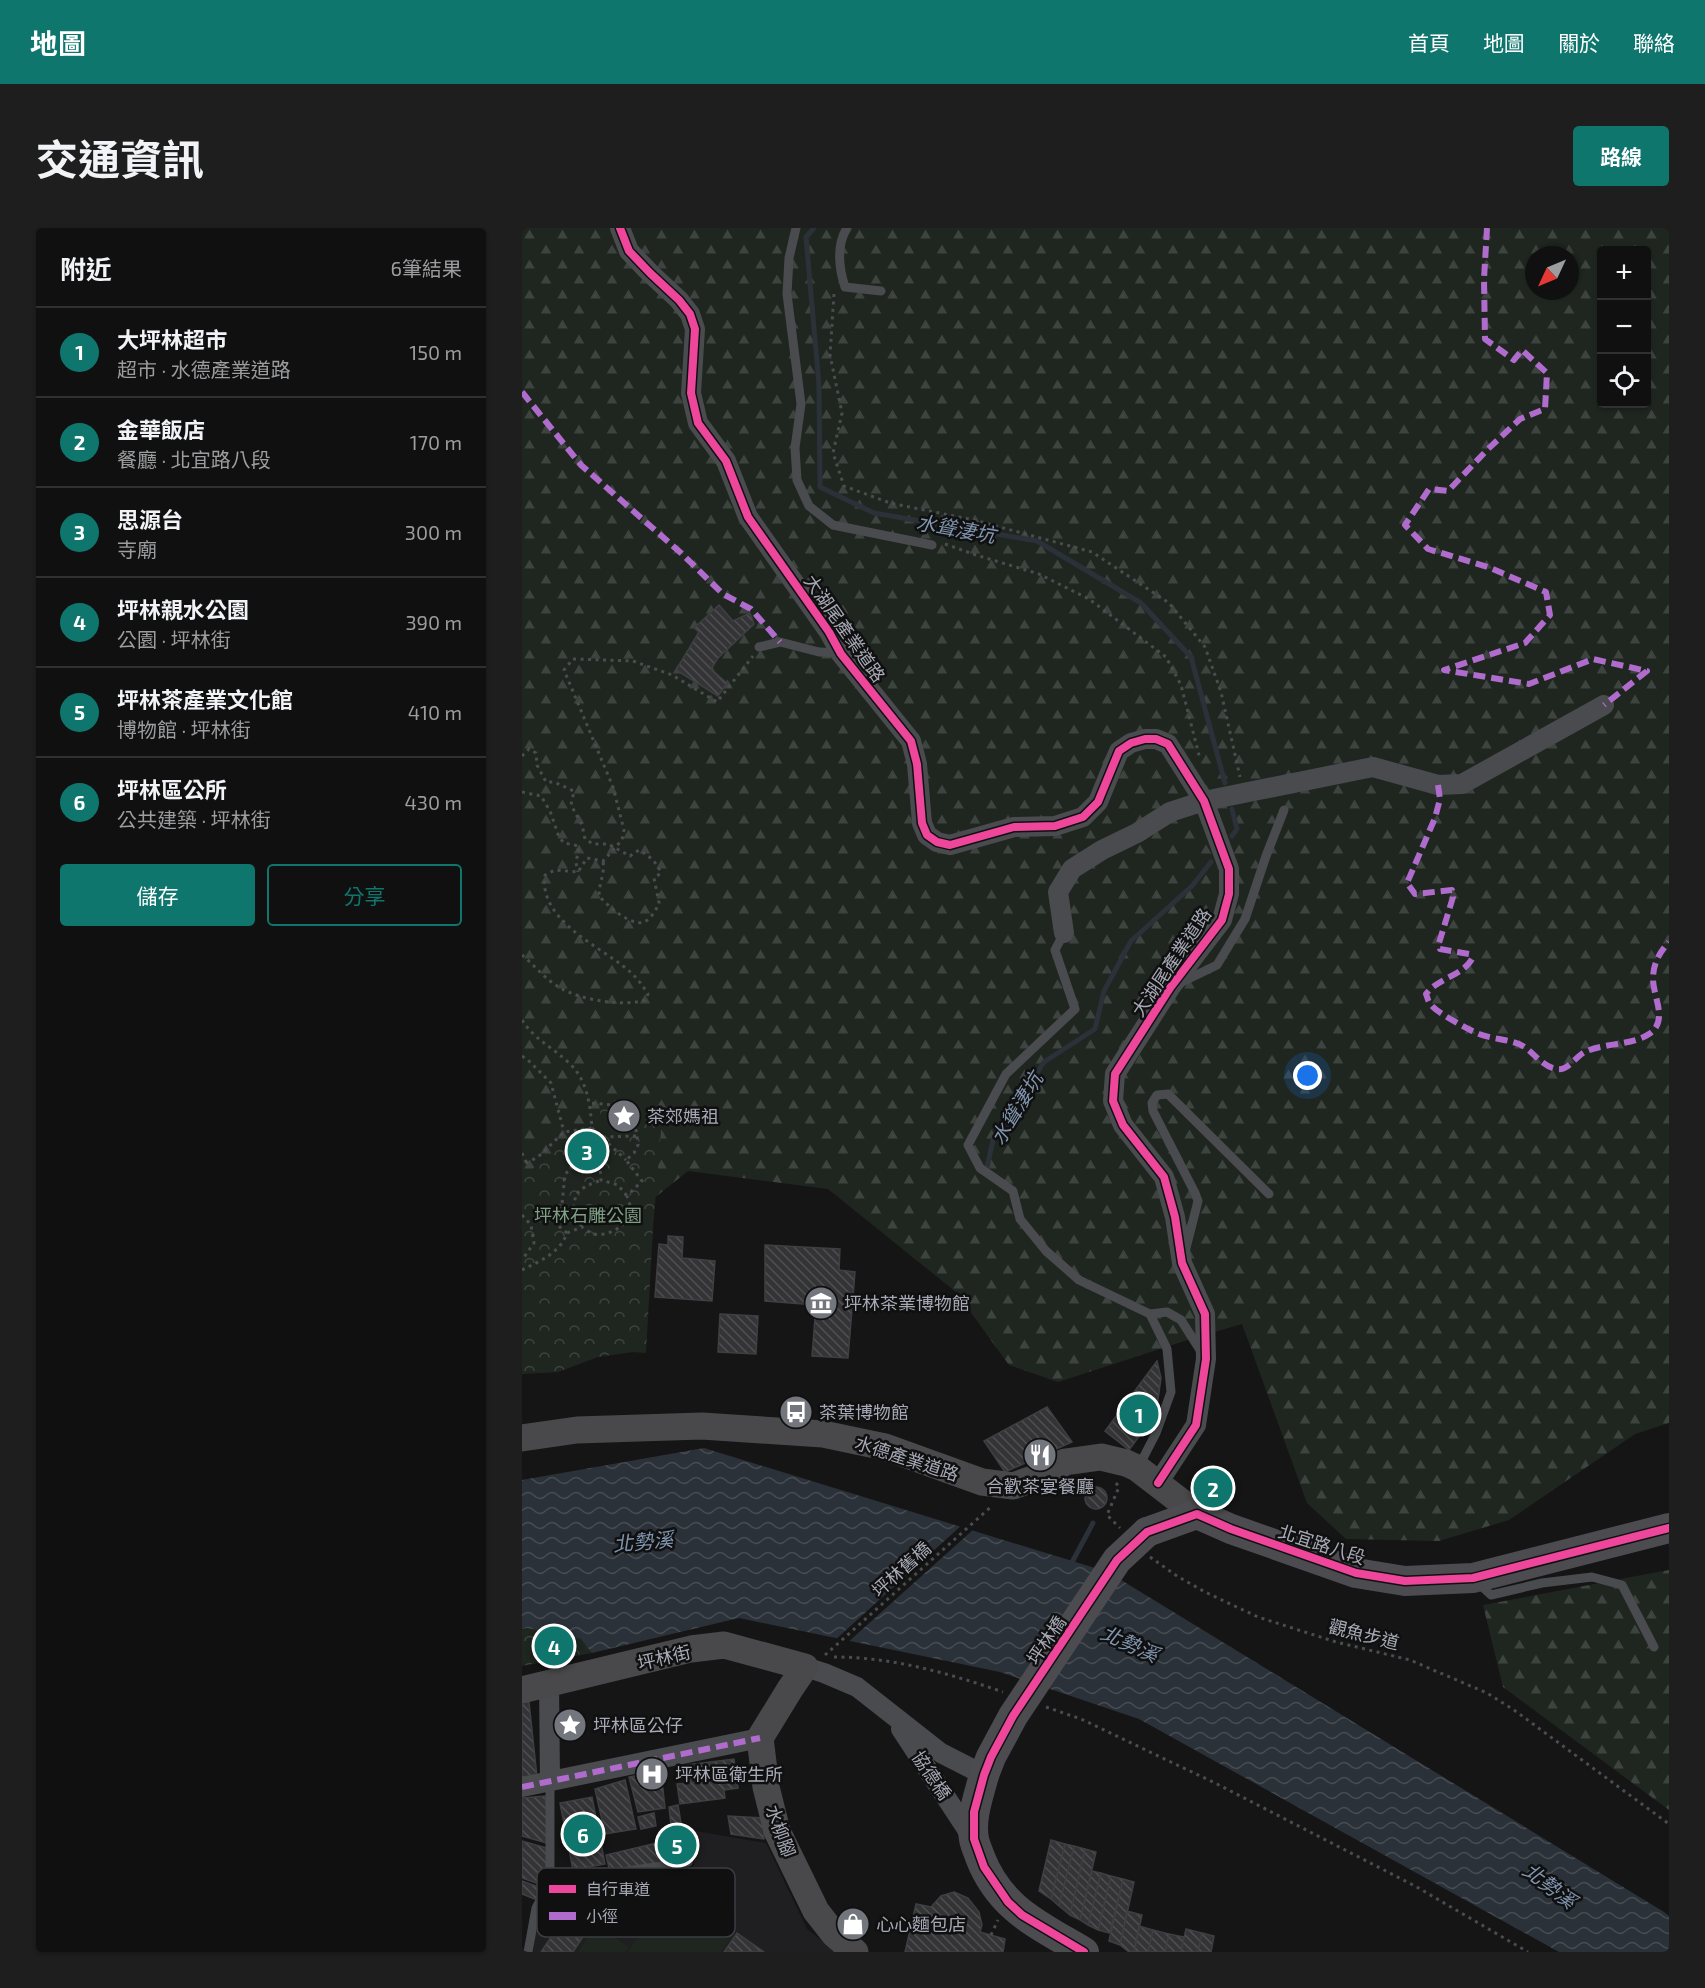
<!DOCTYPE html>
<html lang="zh-TW">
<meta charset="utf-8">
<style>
:root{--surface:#101010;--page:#1e1e1e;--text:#f1f3f6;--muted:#9c9d9f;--line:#303030;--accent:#0f766e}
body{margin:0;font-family:"Exo 2","Noto Sans TC",sans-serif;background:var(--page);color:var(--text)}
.controls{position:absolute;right:18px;top:18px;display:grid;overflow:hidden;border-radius:6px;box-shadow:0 2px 4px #0004}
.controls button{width:54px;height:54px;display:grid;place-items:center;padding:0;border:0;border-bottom:2px solid var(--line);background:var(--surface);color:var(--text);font:30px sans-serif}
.compass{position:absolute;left:1003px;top:18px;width:54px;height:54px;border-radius:50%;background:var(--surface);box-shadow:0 2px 4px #0004;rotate:226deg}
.you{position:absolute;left:786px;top:848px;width:21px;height:21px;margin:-15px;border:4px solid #fff;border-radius:50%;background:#1a73e8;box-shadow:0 0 0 9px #1a73e833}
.badge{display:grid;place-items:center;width:39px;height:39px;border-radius:50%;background:var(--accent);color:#fff;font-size:20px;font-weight:700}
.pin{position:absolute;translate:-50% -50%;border:3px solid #fff;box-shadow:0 2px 6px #0006}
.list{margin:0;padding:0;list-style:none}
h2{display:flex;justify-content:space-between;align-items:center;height:78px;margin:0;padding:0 24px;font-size:26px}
h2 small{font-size:20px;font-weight:400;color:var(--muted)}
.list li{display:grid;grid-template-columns:39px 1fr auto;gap:18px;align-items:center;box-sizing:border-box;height:90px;padding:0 24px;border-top:2px solid var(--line)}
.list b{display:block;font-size:22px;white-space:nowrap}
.list p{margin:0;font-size:20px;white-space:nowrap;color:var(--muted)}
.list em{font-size:20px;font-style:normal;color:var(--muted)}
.actions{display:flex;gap:12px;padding:18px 24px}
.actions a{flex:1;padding:14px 0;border:2px solid var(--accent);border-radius:6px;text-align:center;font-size:21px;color:var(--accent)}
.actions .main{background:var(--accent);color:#fff}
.icon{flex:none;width:33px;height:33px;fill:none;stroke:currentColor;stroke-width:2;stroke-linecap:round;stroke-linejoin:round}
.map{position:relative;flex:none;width:1147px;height:1724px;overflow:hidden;border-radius:6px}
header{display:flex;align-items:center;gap:36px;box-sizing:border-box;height:84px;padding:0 30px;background:var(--accent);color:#fff}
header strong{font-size:28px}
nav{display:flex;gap:33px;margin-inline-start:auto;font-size:21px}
.intro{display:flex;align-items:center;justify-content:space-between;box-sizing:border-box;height:144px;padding:0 36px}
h1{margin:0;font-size:42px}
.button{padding:15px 27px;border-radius:6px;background:var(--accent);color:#fff;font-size:21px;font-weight:700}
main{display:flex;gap:36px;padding:0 36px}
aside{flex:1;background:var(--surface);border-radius:6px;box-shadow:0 2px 4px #0004}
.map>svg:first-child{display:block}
.built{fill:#1f1f21}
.forest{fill:url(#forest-firs);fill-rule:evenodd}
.park{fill:url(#park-crowns)}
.pitch{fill:#1f2620}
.water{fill:url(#water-waves)}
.pier{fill:#151516}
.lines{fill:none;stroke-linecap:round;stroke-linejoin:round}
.stream{stroke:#2b3138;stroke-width:5}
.building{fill:url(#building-back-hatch);stroke:#3e3f42;stroke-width:1.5}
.path{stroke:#4b4c50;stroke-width:3;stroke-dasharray:3 4.5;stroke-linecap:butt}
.lane{stroke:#4a4b4e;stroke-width:9}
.street{stroke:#4a4b4e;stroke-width:20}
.secondary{stroke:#49494c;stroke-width:27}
.primary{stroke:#4c4c50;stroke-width:30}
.primary-bridge{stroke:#4c4c50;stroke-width:30}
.quiet{stroke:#b06ccc;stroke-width:6;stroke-dasharray:12 6;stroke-linecap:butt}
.cycleway-casing{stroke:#101011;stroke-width:11}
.cycleway{stroke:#ed469a;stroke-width:8}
.labels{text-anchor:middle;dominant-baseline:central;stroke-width:5;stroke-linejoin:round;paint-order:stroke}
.street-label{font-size:18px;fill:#a7aab6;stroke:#101011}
.poi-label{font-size:18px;fill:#a7aab6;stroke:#101011;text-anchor:start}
.park-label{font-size:18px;fill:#7fa084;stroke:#101011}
.water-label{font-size:20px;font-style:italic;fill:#8095af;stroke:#101011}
.key{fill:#101011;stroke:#3d3e43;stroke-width:1.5}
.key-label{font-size:16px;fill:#a7aab6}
</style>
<header>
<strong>地圖</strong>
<nav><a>首頁</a><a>地圖</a><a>關於</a><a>聯絡</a></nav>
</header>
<div class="intro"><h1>交通資訊</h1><a class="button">路線</a></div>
<main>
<aside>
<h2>附近<small>6筆結果</small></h2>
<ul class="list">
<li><span class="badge">1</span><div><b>大坪林超市</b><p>超市 · 水德產業道路</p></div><em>150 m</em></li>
<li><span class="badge">2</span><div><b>金華飯店</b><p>餐廳 · 北宜路八段</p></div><em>170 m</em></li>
<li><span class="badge">3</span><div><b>思源台</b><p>寺廟</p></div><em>300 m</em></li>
<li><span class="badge">4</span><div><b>坪林親水公園</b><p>公園 · 坪林街</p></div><em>390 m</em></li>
<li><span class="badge">5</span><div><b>坪林茶產業文化館</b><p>博物館 · 坪林街</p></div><em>410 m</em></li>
<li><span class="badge">6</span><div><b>坪林區公所</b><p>公共建築 · 坪林街</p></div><em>430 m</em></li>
</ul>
<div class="actions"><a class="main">儲存</a><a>分享</a></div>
</aside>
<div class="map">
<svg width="1147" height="1724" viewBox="0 0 1147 1724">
<defs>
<pattern id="forest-firs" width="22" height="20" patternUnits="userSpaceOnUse" patternTransform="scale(1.5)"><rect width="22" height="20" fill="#1f2620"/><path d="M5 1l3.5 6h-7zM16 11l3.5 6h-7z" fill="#3d433e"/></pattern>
<pattern id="park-crowns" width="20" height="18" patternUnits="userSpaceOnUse" patternTransform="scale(1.5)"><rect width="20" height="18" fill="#1f2620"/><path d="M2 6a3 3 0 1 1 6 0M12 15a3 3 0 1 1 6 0" fill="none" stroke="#3d433e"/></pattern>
<pattern id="water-waves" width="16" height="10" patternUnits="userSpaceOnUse" patternTransform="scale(1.5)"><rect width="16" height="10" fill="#2b3138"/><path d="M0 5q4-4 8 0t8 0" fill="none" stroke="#474c53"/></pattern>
<pattern id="building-back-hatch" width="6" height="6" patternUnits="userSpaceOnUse" patternTransform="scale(1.5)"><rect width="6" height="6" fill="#343436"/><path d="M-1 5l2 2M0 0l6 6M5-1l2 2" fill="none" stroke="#4f4f51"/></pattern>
</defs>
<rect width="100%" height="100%" fill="#151516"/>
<path class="built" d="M168,1602L244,1615L285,1701L314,1724H11L15,1692L41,1665L172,1638Z"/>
<path class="forest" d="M0,0H1147V1195L1113,1206L987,1292L917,1313L824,1311L785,1275L720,1096L678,1108L536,1154L487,1137L434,1064L306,961L166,943L100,996L0,1018ZM1080,22H1124V176H1080ZM1012,27H1048V63H1012Z
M1147,1342V1582L981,1459L961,1377Z"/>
<path class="park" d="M76,870L141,879L131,1000L124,1125L111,1124L76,1129L36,1144L0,1146V949L31,925L56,911L72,909L80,896Z
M5,1400L60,1411L70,1425L0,1438V1401Z"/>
<path class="pitch" d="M158,1645L168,1652C195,1641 219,1675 214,1700C212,1709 204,1717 199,1724H106Z
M74,1697L107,1719L104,1724H56Z"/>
<path class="water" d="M182,1220L586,1344L1142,1684L1147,1688V1724H1037L617,1491L478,1444L217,1390L70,1425L59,1411L5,1400L0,1401V1252Z"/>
<path class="pier" d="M441,1296L453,1300L325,1415L312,1413Z"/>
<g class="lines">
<path class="stream" d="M292,0L284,9L297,157L298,259L352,285L515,313L619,375L669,429L703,555
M710,608L715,601L710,581
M464,944L471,912L522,834L573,801L582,763L609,713L670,658L689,634
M548,1338L571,1295"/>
</g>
<path class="building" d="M197,377L211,393L228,385L232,396L196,430L189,441L205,455L196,468L154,442L177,404L172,400Z
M146,1008L161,1009L160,1030L193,1033L190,1073L133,1069L137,1016L146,1017Z
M243,1017L318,1021L317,1042L333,1044L326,1130L290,1128L294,1077L243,1073Z
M198,1086L236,1088L234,1126L196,1124Z
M635,1133L639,1150L634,1186L607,1222L583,1203Z
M525,1179L550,1214L483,1244L462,1213Z
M563 1270a11 11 0 1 1 22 0a11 11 0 1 1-22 0Z
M0,1474H7L15,1549L0,1554Z
M212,1531L216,1560L202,1562L203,1570L158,1576L155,1556L168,1555L165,1537Z
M139,1543L143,1580L116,1584L107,1549Z
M103,1552L114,1601L83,1606L73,1561Z
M23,1568L28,1616L0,1608V1570Z
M70,1569L83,1636L51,1642L38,1575Z
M156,1577L159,1595L149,1597L147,1579Z
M132,1585L134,1598L119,1601L116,1589Z
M206,1588L242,1590V1611L209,1606Z
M160,1609L162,1632L88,1644L84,1627Z
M529,1612L543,1616L529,1671L517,1663Z
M0,1613L28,1621L20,1657L0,1650Z
M543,1616L552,1618L537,1678L529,1671Z
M552,1618L563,1621L548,1687L537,1678Z
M563,1621L574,1624L558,1692L548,1687Z
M570,1643L579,1645L566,1697L558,1692Z
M579,1645L589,1648L576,1702L566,1697Z
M589,1648L601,1651L588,1705L576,1702Z
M601,1651L612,1654L598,1717L587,1713Z
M0,1653L19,1660L15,1672L0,1666Z
M432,1664L446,1670L457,1684L460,1697L458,1704L483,1711L481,1724H383L394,1676L409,1679L419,1668Z
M52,1675L74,1689L51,1724H19Z
M605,1683L620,1687L612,1724H607L598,1717Z
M617,1698L631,1702L626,1724H612Z
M664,1701L680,1705L676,1724H659Z
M631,1702L647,1706L643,1724H626Z
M215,1705L242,1724H202Z
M680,1705L692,1708L689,1724H676Z
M647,1706L662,1709L659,1724H643Z"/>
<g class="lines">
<path class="path" d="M312,66L308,127L320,185L311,225L322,258L368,275L452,292L570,324L647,375L683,419L699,464L718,549
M423,316L454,327L517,346L567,371L644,429L659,457L678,531
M0,528L7,521L14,525L15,537L24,554H32L52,563L49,577L60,597L63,611L71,616H86L108,628L117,622C127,628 134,633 139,645L132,650L137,675C134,682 129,691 122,694C109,699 85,677 77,668C77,655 83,646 81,633
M0,564L19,568L28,583L37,609L42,615L57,618L54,635L56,644
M0,727C13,738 25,753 40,761C61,772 101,779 123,772L126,766C119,755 112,746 101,738C74,717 16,690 23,647L33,642L56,644L65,630L81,633L100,612L102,602L91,559L42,442L51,431L111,433L150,447L195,474L231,428
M0,792C13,812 30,819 46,834C65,851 68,875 70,900L42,904L16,929L0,937
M0,828L6,832L29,855L42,904
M70,900L104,932
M81,909L115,908
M0,925L5,936
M51,982L60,999
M39,986L51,982L54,966L64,958L79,952
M0,987L9,997L12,1015L0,1032
M45,1005L33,995L39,986L43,946L56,935L66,939L78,937L79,952L96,957L105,968
M0,1042C18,1033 38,1025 45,1005L60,999C63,1001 68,1005 72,1006C87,1009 107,997 108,982C109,977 106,972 105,968L120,953L104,932L112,925L116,917L112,887L103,878L68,875
M594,1255L597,1259L585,1287L598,1300
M628,1329L655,1348L683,1364L736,1389L814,1414L888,1432L965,1465L992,1482L1147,1596
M303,1427L470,1278
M312,1429C370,1429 426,1445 481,1464
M524,1479L559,1491L695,1556L893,1658L1006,1724
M469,1707L476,1692"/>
<path class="lane" d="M274,0L267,30L265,66L279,176L273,220L275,252L287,278L311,297L410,317
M325,0C314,17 317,41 323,59L359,63
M237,419L258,414L297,424L317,425
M542,705L533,722L553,781L484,846L446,917L458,940L491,963L498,991L524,1023L557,1052L628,1086L645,1121L649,1164L634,1205L617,1238
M658,755L695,737L723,691L744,628L762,582
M663,1024L676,973L673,965L631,883L630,875L635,867L646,866L747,966
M628,1086L645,1084L659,1092L680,1125
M955,1354L969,1367L1020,1355L1070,1349L1100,1357L1132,1419
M28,1655L166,1634L163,1606
M6,1724L14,1680L28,1655V1552"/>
<path class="street" d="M98,0L107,23L128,45L157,72L168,86L173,101L169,165L176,195L204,233L226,289L307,404L319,426L389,513L395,536L400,595L405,607L415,614L428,617L492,599L533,598L561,589L576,574L597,523L609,515L623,511H634L646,516L682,573L707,641V666L700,692L648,760L593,846L591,873L601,897L642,949L653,989L660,1035L683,1086L684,1131L674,1197L636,1255
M542,705L536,664L550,641L580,622L615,605L648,584L682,573L851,539L916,557L940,556L1082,477
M283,1439L302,1445L335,1459L419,1525L462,1547
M27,1456L28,1552
M379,1501L450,1609
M0,1559L238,1510"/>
<path class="secondary" d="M0,1210L55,1202L180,1198L301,1206L363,1219L460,1254L491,1258L519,1248L543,1234L579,1229L604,1235L615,1240L675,1286
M0,1462L169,1421L202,1417L283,1439L268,1461L238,1510L244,1559L255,1603L294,1683L312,1706L333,1724"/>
<path class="primary" d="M625,1304L675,1286L709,1301L834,1345L883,1353L951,1350L1147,1300
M462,1547C457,1567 448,1590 452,1611C453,1617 456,1623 458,1629C478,1681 517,1697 562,1724"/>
<path class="primary-bridge" d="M462,1547L469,1529L491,1488L595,1332L625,1304"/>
<path class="quiet" d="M965,0L962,51L963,111L992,132L1000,122L1025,145L1023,181L998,191L965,222L926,263L907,261L883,297L906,321L966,339L1024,364L1028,387L1003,415L922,442L1007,456L1071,431L1125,443L1082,477
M0,164L59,237L159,325L201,366L229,381L258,414
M916,557L918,571L913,590L885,655L893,666L930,662L931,669L917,715L918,721L947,726L950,731C940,748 916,750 904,766C906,771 906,774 910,778C916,785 947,802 957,806C970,811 985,811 997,816C1011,822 1019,839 1035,841C1047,843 1054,827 1065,823C1084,815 1111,817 1127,806C1147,793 1131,769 1131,751C1131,736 1137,725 1147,714
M0,1559L238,1510"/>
<g class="cycleway-casing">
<path id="cycleway" d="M98,0L107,23L128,45L157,72L168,86L173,101L169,165L176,195L204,233L226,289L307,404L319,426L389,513L395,536L400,595L405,607L415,614L428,617L492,599L533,598L561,589L576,574L597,523L609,515L623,511H634L646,516L682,573L707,641V666L700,692L648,760L593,846L591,873L601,897L642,949L653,989L660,1035L683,1086L684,1131L674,1197L636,1255
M562,1724L500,1687L486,1674L462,1639L452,1611V1584L462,1547L469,1529L491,1488L595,1332L625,1304L675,1286L709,1301L834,1345L883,1353L951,1350L1147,1300"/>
</g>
<use href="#cycleway" class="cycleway"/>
</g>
<defs>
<g id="sight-disc" transform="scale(1.725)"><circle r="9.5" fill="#74767e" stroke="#101011"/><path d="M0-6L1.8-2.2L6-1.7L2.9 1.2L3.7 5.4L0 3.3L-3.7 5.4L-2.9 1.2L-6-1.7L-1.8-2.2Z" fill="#fff"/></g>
<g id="museum-disc" transform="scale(1.725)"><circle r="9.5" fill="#74767e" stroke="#101011"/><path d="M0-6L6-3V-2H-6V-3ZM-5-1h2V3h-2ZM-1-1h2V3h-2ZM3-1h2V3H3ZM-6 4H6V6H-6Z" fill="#fff"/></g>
<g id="bus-disc" transform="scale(1.725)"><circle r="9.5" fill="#74767e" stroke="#101011"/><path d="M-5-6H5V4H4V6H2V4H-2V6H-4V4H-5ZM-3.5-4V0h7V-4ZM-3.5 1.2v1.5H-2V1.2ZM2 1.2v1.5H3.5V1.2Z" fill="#fff"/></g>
<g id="restaurant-disc" transform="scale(1.725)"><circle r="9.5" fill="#74767e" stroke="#101011"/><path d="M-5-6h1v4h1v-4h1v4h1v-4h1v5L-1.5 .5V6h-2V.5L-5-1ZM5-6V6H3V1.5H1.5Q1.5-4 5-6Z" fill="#fff"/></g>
<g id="hospital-disc" transform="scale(1.725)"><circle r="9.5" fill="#74767e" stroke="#101011"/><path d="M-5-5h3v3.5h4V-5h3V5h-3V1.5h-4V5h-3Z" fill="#fff"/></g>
<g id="shop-disc" transform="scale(1.725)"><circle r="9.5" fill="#74767e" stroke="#101011"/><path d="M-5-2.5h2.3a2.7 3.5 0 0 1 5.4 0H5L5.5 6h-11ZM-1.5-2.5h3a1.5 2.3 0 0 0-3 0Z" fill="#fff"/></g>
</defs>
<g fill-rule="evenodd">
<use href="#sight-disc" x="102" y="888"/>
<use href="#museum-disc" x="299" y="1075"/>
<use href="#bus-disc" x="274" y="1184"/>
<use href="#restaurant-disc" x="518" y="1227"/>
<use href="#sight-disc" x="48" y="1497"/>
<use href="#hospital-disc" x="130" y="1546"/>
<use href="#shop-disc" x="331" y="1696"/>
</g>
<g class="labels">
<g class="street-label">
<text transform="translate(323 400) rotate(55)">大湖尾產業道路</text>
<text transform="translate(649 734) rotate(-56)">大湖尾產業道路</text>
<text transform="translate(385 1230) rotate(18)">水德產業道路</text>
<text transform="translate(800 1316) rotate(18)">北宜路八段</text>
<text transform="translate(379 1341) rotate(-42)">坪林舊橋</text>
<text transform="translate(842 1406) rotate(14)">觀魚步道</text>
<text transform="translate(524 1412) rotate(-56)">坪林橋</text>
<text transform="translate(142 1429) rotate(-13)">坪林街</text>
<text transform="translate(410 1547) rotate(56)">協德橋</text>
<text transform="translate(259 1603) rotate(70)">水柳腳</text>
</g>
<g class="poi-label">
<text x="125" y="888">茶郊媽祖</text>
<text x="322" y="1075">坪林茶業博物館</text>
<text x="297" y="1184">茶葉博物館</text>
<text x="518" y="1258" text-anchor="middle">合歡茶宴餐廳</text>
<text x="71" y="1497">坪林區公仔</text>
<text x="153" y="1546">坪林區衛生所</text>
<text x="354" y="1696">心心麵包店</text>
</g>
<g class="park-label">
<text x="66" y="987">坪林石雕公園</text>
</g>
<g class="water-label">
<text transform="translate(434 300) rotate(10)">水聳淒坑</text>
<text transform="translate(494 880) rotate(-59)">水聳淒坑</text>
<text transform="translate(121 1313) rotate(-5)">北勢溪</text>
<text transform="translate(608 1415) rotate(24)">北勢溪</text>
<text transform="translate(1028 1657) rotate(37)">北勢溪</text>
</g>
</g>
<rect x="15" y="1640" width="198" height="69" rx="9" class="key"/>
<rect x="27" y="1657" width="27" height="8" fill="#ed469a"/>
<rect x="27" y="1684" width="27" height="8" fill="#b06ccc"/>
<g class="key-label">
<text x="64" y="1667">自行車道</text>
<text x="64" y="1694">小徑</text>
</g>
</svg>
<div class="controls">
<button>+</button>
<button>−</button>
<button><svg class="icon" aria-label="locate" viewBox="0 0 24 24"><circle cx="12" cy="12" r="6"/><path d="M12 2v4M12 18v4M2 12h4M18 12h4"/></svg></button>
</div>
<svg class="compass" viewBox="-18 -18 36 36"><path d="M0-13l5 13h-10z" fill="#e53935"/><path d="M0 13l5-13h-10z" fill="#9c9d9f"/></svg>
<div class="you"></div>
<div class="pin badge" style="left:617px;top:1186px">1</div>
<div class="pin badge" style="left:691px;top:1260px">2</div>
<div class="pin badge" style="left:65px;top:923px">3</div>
<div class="pin badge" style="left:32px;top:1418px">4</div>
<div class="pin badge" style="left:155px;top:1617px">5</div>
<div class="pin badge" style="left:61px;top:1606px">6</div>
</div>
</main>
